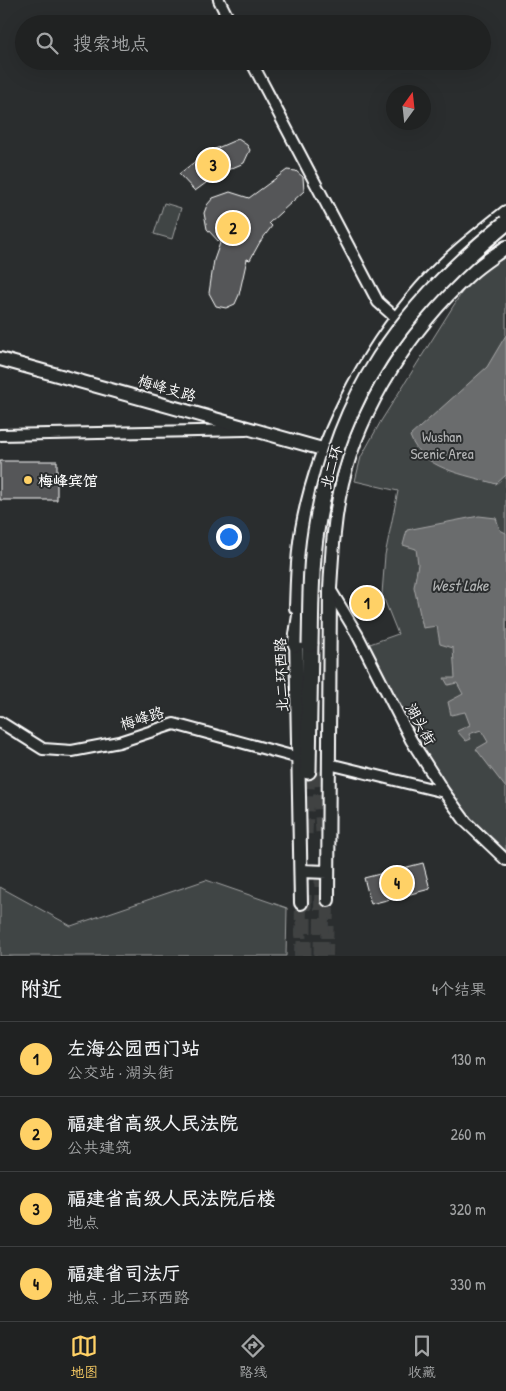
<!DOCTYPE html>
<html lang="zh">
<meta charset="utf-8">
<style>
:root{--surface:#202222;--page:#282a2a;--text:#f1f3f6;--muted:#a2a4a5;--line:#3d3f40;--accent:#ffd166}
body{margin:0;font-family:"Patrick Hand","LXGW WenKai TC",sans-serif;background:var(--page);color:var(--text)}
.compass{position:absolute;left:386px;top:85px;width:45px;height:45px;border-radius:50%;background:var(--surface);box-shadow:0 5px 20px #0002;rotate:15deg}
.you{position:absolute;left:228px;top:536px;width:18px;height:18px;margin:-12px;border:4px solid #fff;border-radius:50%;background:#1a73e8;box-shadow:0 0 0 8px #1a73e833}
.badge{display:grid;place-items:center;width:32px;height:32px;border-radius:50%;background:var(--accent);color:#111;font-size:16px;font-weight:700}
.pin{position:absolute;translate:-50% -50%;border:2px solid #fff;box-shadow:0 1px 5px #0006}
.list{margin:0;padding:0;list-style:none}
h2{display:flex;justify-content:space-between;align-items:center;height:65px;margin:0;padding:0 20px;font-size:21px}
h2 small{font-size:16px;font-weight:400;color:var(--muted)}
.list li{display:grid;grid-template-columns:32px 1fr auto;gap:15px;align-items:center;box-sizing:border-box;height:75px;padding:0 20px;border-top:1px solid var(--line)}
.list b{display:block;font-size:19px;white-space:nowrap}
.list p{margin:0;font-size:16px;white-space:nowrap;color:var(--muted)}
.list em{font-size:16px;font-style:normal;color:var(--muted)}
.icon{flex:none;width:28px;height:28px;fill:none;stroke:currentColor;stroke-width:2;stroke-linecap:round;stroke-linejoin:round}
.map{position:relative;flex:none;width:506px;height:956px;overflow:hidden}
.search{position:absolute;background:var(--surface);box-shadow:0 5px 20px #0002;left:15px;right:15px;top:15px;height:55px;display:flex;align-items:center;gap:12px;box-sizing:border-box;padding:0 18px;border-radius:28px;color:var(--muted);font-size:19px}
.sheet{height:365px;background:var(--surface)}
nav{display:flex;justify-content:space-around;align-items:center;box-sizing:border-box;height:70px;border-top:1px solid var(--line);background:var(--surface);font-size:14px;color:var(--muted)}
nav a{display:grid;justify-items:center;gap:2px}
nav .on{color:var(--accent)}
.map>svg:first-child{display:block}
.green{fill:#414445;stroke:#a0a2a2}
.water{fill:#6a6c6d;stroke:#a6a7a7}
.building{fill:#555758;stroke:#fff}
.lines{fill:none;stroke-linecap:round;stroke-linejoin:round}
.major-tunnel{stroke:#3f4243;stroke-width:12;stroke-dasharray:12 6;stroke-linecap:butt}
.highway-tunnel{stroke:#3f4243;stroke-width:15;stroke-dasharray:15 8;stroke-linecap:butt}
.minor-casing{stroke:#fff;stroke-width:14}
.major-casing{stroke:#fff;stroke-width:16}
.highway-casing{stroke:#fff;stroke-width:19}
.minor{stroke:#2a2d2e;stroke-width:10}
.major{stroke:#2a2d2e;stroke-width:12}
.highway{stroke:#2a2d2e;stroke-width:15}
.highway-bridge-casing{stroke:#fff;stroke-width:19;stroke-linecap:butt}
.highway-bridge{stroke:#2a2d2e;stroke-width:15}
.poi-dot{fill:#ffd166;stroke:#2a2d2e;stroke-width:2}
.labels{text-anchor:middle;dominant-baseline:central;stroke-width:4;stroke-linejoin:round;paint-order:stroke}
.street-label{font-size:15px;fill:#fff;stroke:#2a2d2e}
.park-label{font-size:15px;fill:#b3b4b5;stroke:#2a2d2e}
.poi-label{font-size:15px;font-weight:bold;fill:#fff;stroke:#2a2d2e;text-anchor:start}
.water-label{font-size:16px;font-style:italic;fill:#b4b6b6;stroke:#2a2d2e}
</style>
<div class="map">
<svg width="506" height="956" viewBox="0 0 506 956">
<rect width="100%" height="100%" fill="#2a2d2e"/>
<filter id="ink" filterUnits="userSpaceOnUse"><feTurbulence type="fractalNoise" baseFrequency=".02" numOctaves="2"/><feDisplacementMap in="SourceGraphic" scale="10" xChannelSelector="R" yChannelSelector="G"/><feConvolveMatrix kernelMatrix="1 2 1 2 8 2 1 2 1" color-interpolation-filters="sRGB"/></filter>
<g filter="url(#ink)">
<path class="green" d="M164,203L181,208L172,239L154,234Z
M506,253V859L466,818L445,787L367,645L398,634L382,594L385,555L398,491L355,481L361,457L381,421L469,281Z
M206,880L287,908L286,956H0V887L71,926Z"/>
<path class="water" d="M506,335V475L496,484C465,474 422,470 410,436L487,367Z
M479,516L496,518L500,530L506,533V788L476,749L488,742L481,730L469,734L471,739L466,741L457,731L470,725L465,712L451,715L448,702L463,694L457,683L448,685L444,678H455L453,648L440,644L437,626L423,628L414,587L418,564L416,549L403,545L407,530Z"/>
<path class="building" d="M238,139L247,145L250,150L244,163L218,174L195,191L179,174L206,153Z
M287,170L296,171L303,177L304,191L269,223L272,226L260,242L250,260L247,259L239,295L235,304L226,308L216,306L209,293L214,260L220,243L207,229L204,213L207,205L213,198L230,192L249,198Z
M0,461H57V500H0Z
M423,863L430,889L371,904L364,878Z"/>
<g class="lines">
<path class="major-tunnel" d="M300,956L301,903
M327,956L328,900"/>
<path class="highway-tunnel" d="M319,771L323,832
M305,834L308,771
M304,956V890
M321,956L322,878"/>
<g class="minor-casing">
<path id="minor" d="M219,0L231,24
M251,61L378,302L397,319
M0,435L246,430
M330,589L357,634L411,740L444,792L466,822L506,860
M0,722L43,749L72,751L119,742L174,724L299,758
M329,764L444,792"/>
</g>
<g class="major-casing">
<path id="major" d="M0,359L333,452
M296,608C297,582 297,555 302,529C317,443 364,353 421,288C446,259 476,236 506,212
M296,636L301,903
M301,871L327,872
M328,900L330,589C332,554 334,517 342,483C360,407 412,326 470,274C481,264 494,256 506,247"/>
</g>
<g class="highway-casing">
<path id="highway" d="M296,644L307,574
M308,771L310,644"/>
</g>
<use href="#minor" class="minor"/>
<use href="#major" class="major"/>
<use href="#highway" class="highway"/>
<g class="highway-bridge-casing">
<path id="highway-bridge" d="M310,644C311,607 310,568 316,531C337,396 402,307 506,223"/>
</g>
<use href="#highway-bridge" class="highway-bridge"/>
</g>
</g>
<circle class="poi-dot" cx="28" cy="480" r="5"/>
<g class="labels">
<g class="street-label">
<text transform="translate(167 388) rotate(16)">梅峰支路</text>
<text transform="translate(331 467) rotate(-74)">北二环</text>
<text transform="translate(281 675) rotate(-92)">北二环西路</text>
<text transform="translate(142 718) rotate(-18)">梅峰路</text>
<text transform="translate(421 724) rotate(61)">湖头街</text>
</g>
<g class="park-label">
<text x="442" y="436">Wushan<tspan x="442" dy="17">Scenic Area</tspan></text>
</g>
<g class="poi-label">
<text x="38" y="480">梅峰宾馆</text>
</g>
<g class="water-label">
<text x="460" y="585">West Lake</text>
</g>
</g>
</svg>
<svg class="compass" viewBox="-18 -18 36 36"><path d="M0-13l5 13h-10z" fill="#e53935"/><path d="M0 13l5-13h-10z" fill="#a2a4a5"/></svg>
<div class="you"></div>
<div class="pin badge" style="left:367px;top:603px">1</div>
<div class="pin badge" style="left:233px;top:228px">2</div>
<div class="pin badge" style="left:213px;top:165px">3</div>
<div class="pin badge" style="left:397px;top:883px">4</div>
<div class="search"><svg class="icon" aria-label="search" viewBox="0 0 24 24"><circle cx="10" cy="10" r="6"/><path d="M15 15l6 6"/></svg>搜索地点</div>
</div>
<section class="sheet">
<h2>附近<small>4个结果</small></h2>
<ul class="list">
<li><span class="badge">1</span><div><b>左海公园西门站</b><p>公交站 · 湖头街</p></div><em>130 m</em></li>
<li><span class="badge">2</span><div><b>福建省高级人民法院</b><p>公共建筑</p></div><em>260 m</em></li>
<li><span class="badge">3</span><div><b>福建省高级人民法院后楼</b><p>地点</p></div><em>320 m</em></li>
<li><span class="badge">4</span><div><b>福建省司法厅</b><p>地点 · 北二环西路</p></div><em>330 m</em></li>
</ul>
</section>
<nav>
<a class="on"><svg class="icon" aria-label="map" viewBox="0 0 24 24"><path d="M3 6l6-2 6 2 6-2v14l-6 2-6-2-6 2zM9 4v14M15 6v14"/></svg>地图</a>
<a><svg class="icon" aria-label="directions" viewBox="0 0 24 24"><path d="M12 3l9 9-9 9-9-9zM9 14v-3h6M13 9l2 2-2 2"/></svg>路线</a>
<a><svg class="icon" aria-label="saved" viewBox="0 0 24 24"><path d="M7 4h10v16l-5-4-5 4z"/></svg>收藏</a>
</nav>
